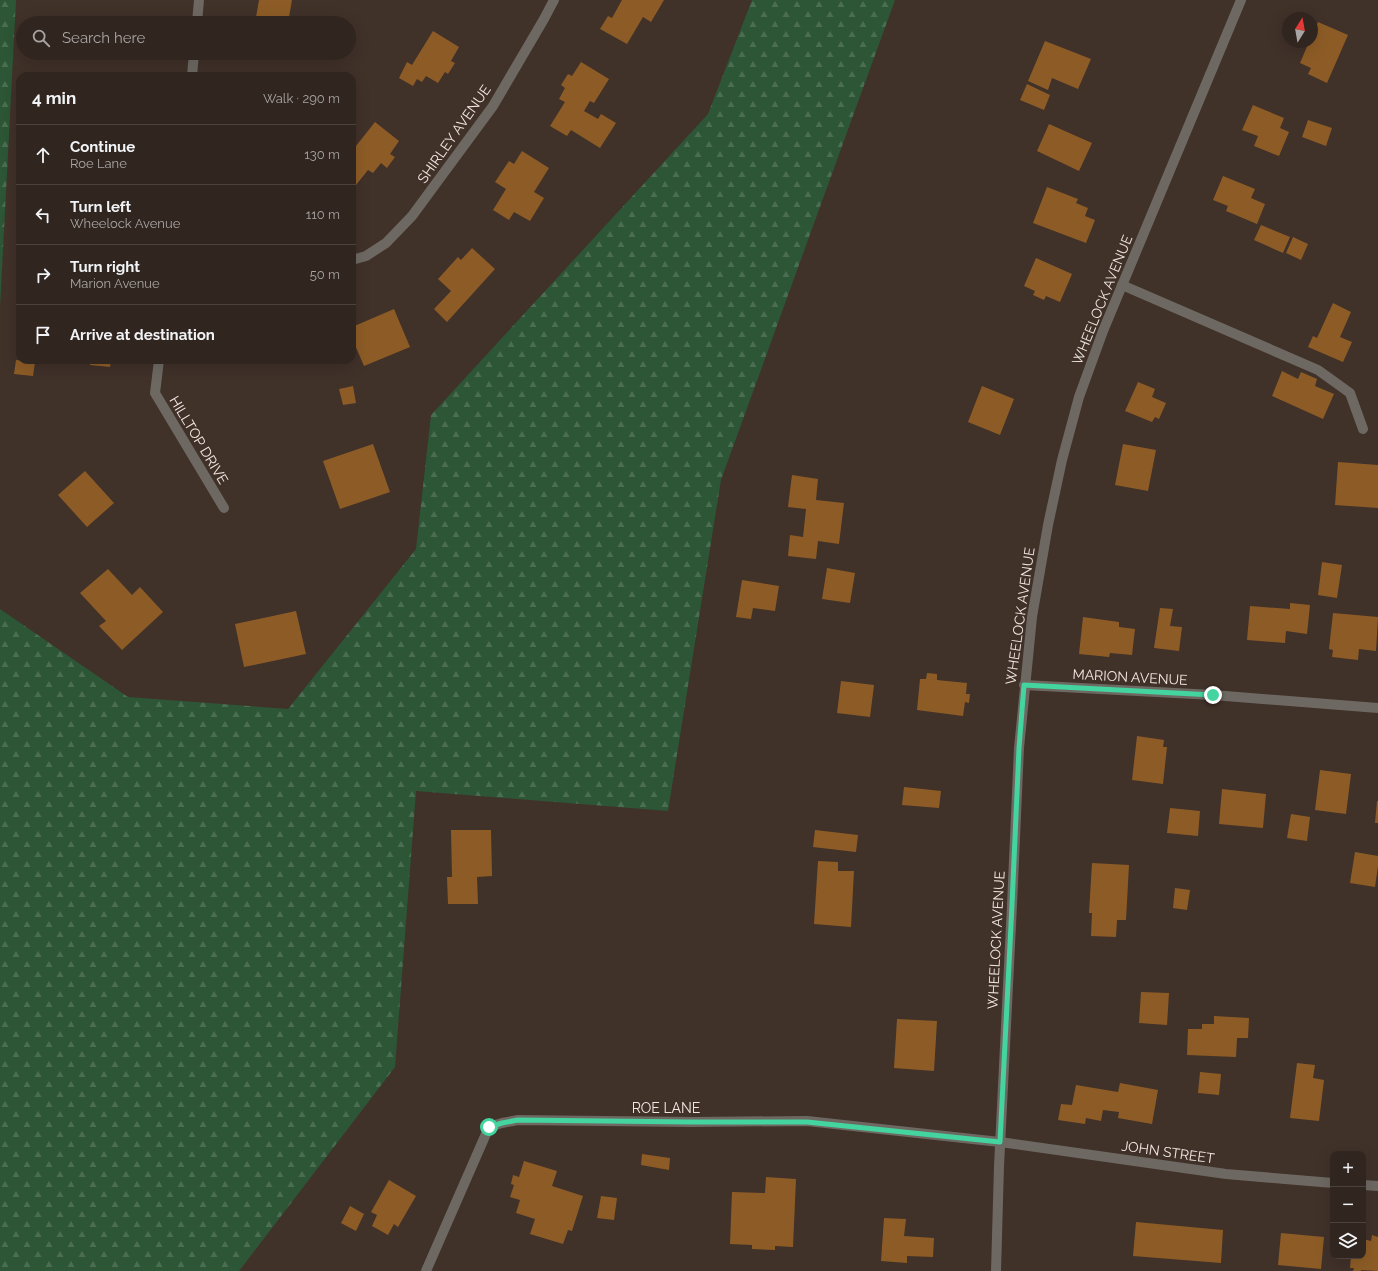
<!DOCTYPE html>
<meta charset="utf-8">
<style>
:root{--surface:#30251f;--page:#382d28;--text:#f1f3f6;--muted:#a8a5a4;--line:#4b423d}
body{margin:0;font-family:Raleway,sans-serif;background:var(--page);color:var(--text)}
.controls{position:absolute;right:12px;bottom:12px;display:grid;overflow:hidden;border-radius:8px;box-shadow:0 4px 16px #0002}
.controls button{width:36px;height:36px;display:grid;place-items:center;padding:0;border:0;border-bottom:1px solid var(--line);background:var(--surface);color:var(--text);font:20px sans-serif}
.compass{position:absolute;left:1282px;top:12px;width:36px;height:36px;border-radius:50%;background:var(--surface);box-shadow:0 4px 16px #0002;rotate:11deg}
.stop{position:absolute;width:12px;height:12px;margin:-9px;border:3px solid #44d49f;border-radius:50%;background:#fff}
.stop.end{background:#44d49f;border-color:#fff;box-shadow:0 1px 4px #0008}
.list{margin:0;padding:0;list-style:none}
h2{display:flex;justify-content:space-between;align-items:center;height:52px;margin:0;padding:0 16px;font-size:17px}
h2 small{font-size:13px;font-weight:400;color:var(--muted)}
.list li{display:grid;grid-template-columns:26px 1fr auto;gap:12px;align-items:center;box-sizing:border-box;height:60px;padding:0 16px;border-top:1px solid var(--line)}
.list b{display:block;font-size:15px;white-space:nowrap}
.list p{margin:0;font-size:13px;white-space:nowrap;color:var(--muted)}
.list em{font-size:13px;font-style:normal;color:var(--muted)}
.icon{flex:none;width:22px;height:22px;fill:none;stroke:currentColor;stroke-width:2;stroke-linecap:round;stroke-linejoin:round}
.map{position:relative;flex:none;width:1378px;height:1271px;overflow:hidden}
.search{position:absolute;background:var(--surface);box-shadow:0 4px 16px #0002;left:16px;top:16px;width:340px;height:44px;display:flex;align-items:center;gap:10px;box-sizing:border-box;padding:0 14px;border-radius:22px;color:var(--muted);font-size:15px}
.panel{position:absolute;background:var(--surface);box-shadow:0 4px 16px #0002;left:16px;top:72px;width:340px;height:292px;border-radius:12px}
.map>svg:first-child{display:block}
.forest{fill:url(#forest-firs)}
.building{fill:#8d5c26}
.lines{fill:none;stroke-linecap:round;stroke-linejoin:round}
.service{stroke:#6d6962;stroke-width:10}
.minor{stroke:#6d6962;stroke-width:10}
.tertiary{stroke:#6d6962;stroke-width:10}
.route{stroke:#44d49f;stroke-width:5}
.labels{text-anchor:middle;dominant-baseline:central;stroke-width:3.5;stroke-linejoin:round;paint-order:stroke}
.street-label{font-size:14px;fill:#f2e8e2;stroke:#403129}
</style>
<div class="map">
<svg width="1378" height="1271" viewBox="0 0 1378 1271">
<defs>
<pattern id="forest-firs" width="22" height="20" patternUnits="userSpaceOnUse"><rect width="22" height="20" fill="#2c5635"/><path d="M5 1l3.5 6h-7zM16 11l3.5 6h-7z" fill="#4b6e52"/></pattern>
</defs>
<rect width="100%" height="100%" fill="#403129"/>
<path class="forest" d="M0,0H16L0,308Z
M752,0H895L721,480L668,811L416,791L395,1067L239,1271H0V609L128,697L288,709L416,549L431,415L708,114Z"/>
<path class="building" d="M259,0H292L288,23H255Z
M622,0H664L651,22L643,17L627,44L600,29L608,16L612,18Z
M1318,22L1348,35L1327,83L1308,74L1311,68L1300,63L1309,42H1312V35Z
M433,31L459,47L451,61L455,63L448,74L445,72L438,83L426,76L422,82L417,79L413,86L399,78L407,62L412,65Z
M1045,41L1091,59L1078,89L1052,78L1048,90L1028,81Z
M581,62L609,79L594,103L590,101L584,111L598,119L601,114L616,123L600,148L571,130L567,136L550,126L565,102L559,99L565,88L561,85L568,74L572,76Z
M1027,84L1050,95L1044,110L1020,100Z
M1253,105L1284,118L1280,128L1289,132L1279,156L1254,146L1258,136L1242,130Z
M1308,120L1332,128L1326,146L1302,137Z
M375,122L399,141L390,154L395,157L387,168L381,163L373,173L368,170L356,185L352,182V151Z
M1049,124L1092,143L1079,171L1037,151Z
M522,151L549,168L534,192L544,198L530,221L514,212L509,220L493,210L506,189L495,182L509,161L514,164Z
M1223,176L1255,189L1251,198L1265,204L1257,224L1226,211L1228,206L1213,200Z
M1047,187L1078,199L1076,203L1088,208L1085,216L1095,220L1086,243L1033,223Z
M1261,225L1290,237L1283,253L1254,240Z
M1293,237L1308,244L1301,260L1286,253Z
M472,248L495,269L447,322L434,309L451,291L438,279L458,257L461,260Z
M1036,258L1072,274L1060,302L1046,296L1044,300L1033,295L1035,291L1024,286Z
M1333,303L1351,312L1340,337L1352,342L1343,362L1308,347L1313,336L1317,338Z
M394,309L410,347L364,366L352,338V327Z
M16,360L35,362L33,376L14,374Z
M90,360H111L110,367L90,365Z
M1282,371L1298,379L1301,372L1317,379L1315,386L1334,394L1323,419L1272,396Z
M1138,382L1155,389L1152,397L1166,403L1159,419L1155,417L1152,422L1125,411Z
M353,386L356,403L343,405L339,389Z
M982,386L1014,399L1000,435L968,422Z
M373,444L390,492L340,509L323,461Z
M1123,444L1156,450L1148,491L1115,485Z
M1338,462L1378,465V508L1335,505Z
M85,471L114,503L87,527L58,495Z
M792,475L818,479L816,500L844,503L839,544L818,541L816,559L788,556L790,535L803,537L806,509L788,507Z
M1322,562L1342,565L1337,598L1318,595Z
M827,568L855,573L850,603L822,599Z
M108,569L132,595L140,587L163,612L122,650L99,626L106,621L80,593Z
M742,580L779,586L775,611L753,608L751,619L736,617Z
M1290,603L1310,605L1307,634L1286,631L1285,643L1247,640L1250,606L1290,609Z
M1160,608L1173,609L1170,626L1182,627L1179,651L1154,648Z
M296,611L306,654L244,667L235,624Z
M1333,613L1378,617L1376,651L1359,649L1358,660L1332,657L1333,650L1329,649Z
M1083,617L1119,622V627L1135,629L1132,655L1110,653L1109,657L1079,654Z
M927,673L937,674V680L967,683L966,694H970L969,703L965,702L963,716L917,710L920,679H926Z
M841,681L874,685L870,717L837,713Z
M1137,736L1164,740L1163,747H1167L1163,784L1132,780Z
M1320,770L1351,774L1346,814L1315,810Z
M904,787L941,791L939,808L902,805Z
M1222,789L1266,794L1263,828L1219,824Z
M1377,801H1378V823H1375Z
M1170,808L1200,811L1198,836L1167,833Z
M1291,814L1310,817L1307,841L1287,838Z
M451,830H491L492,876L477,877L478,904H448L447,877H452Z
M815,830L858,835L856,852L813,847Z
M1355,852L1378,856V866L1375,887L1350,883Z
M818,861L838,862V871H854L851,927L814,924Z
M1092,863L1129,865L1126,920H1117L1116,937L1091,936L1092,913H1089Z
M1175,888L1190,890L1187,910L1173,908Z
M1141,992L1169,993L1167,1025L1139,1023Z
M1214,1016L1249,1018L1248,1038H1237L1236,1057L1187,1055L1188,1029H1202V1024H1214Z
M897,1019L937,1021L934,1071L894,1068Z
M1297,1063L1315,1065L1313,1078L1324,1080L1319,1121L1290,1118Z
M1200,1072L1221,1074L1219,1095L1198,1093Z
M1120,1083L1158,1090L1152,1124L1118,1118L1119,1112L1103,1110L1101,1121L1086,1118L1085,1124L1058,1120L1061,1104L1072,1105L1076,1085L1118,1092Z
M642,1154L670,1158L669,1170L641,1165Z
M524,1161L557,1171L552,1186L583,1196L572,1231L568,1230L563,1244L530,1234L535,1219L516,1213L520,1200L510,1197L514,1185L511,1184L513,1175L519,1177Z
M766,1177L796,1179L793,1247L775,1246V1250L752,1249V1245L730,1244L732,1192L765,1193Z
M389,1180L416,1196L398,1227L394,1224L388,1235L372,1226L377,1215L371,1212Z
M601,1196L617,1198L614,1220L597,1218Z
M350,1206L364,1214L356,1231L341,1223Z
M884,1218L906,1219L904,1236L934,1238L933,1257L907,1256V1263L881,1261Z
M1136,1222L1223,1230L1221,1263L1133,1256Z
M1281,1233L1324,1237L1321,1269L1278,1265Z
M1372,1235L1378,1237V1271L1361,1270V1271H1353L1354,1268H1350L1351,1256H1363V1239L1371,1241Z"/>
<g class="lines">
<path class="service" d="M1122,285L1318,370L1350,393L1363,429"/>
<path class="minor" d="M197,23L199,0
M192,76L194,53
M352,260L366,256L386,243L412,216L493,106L544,19L554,0
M159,360L155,393L224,508
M1024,685L1213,695L1378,708
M1363,1185L1378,1186
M426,1271L489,1127L502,1123L518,1120L691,1122L807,1121L1000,1142L1226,1174L1333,1183"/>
<path class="tertiary" d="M996,1271L999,1166L1012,905L1019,748L1032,617L1048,525L1062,460L1079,397L1103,331L1241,0"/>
</g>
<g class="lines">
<path class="route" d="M489,1127L502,1123L518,1120L691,1122H807L1000,1142L1012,905L1019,748L1024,685L1213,695"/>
</g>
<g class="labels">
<g class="street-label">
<text transform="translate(454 134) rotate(-55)">SHIRLEY AVENUE</text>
<text transform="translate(1102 300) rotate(-68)">WHEELOCK AVENUE</text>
<text transform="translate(199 440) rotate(59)">HILLTOP DRIVE</text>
<text transform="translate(1020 616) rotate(-82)">WHEELOCK AVENUE</text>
<text transform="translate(1130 677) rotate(3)">MARION AVENUE</text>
<text transform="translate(996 940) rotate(-87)">WHEELOCK AVENUE</text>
<text x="666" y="1108">ROE LANE</text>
<text transform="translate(1168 1152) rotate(8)">JOHN STREET</text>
</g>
</g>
</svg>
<div class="controls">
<button>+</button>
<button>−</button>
<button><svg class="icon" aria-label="layers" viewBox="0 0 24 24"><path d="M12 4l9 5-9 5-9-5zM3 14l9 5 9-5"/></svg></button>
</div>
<svg class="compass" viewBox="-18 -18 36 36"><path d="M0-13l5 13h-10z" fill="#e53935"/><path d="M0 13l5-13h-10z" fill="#a8a5a4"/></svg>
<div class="stop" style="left:489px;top:1127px"></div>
<div class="stop end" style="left:1213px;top:695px"></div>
<div class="search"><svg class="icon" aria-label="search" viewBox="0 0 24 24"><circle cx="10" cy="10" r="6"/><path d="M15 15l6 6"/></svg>Search here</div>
<section class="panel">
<h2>4 min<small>Walk · 290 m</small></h2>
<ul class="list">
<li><svg class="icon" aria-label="ahead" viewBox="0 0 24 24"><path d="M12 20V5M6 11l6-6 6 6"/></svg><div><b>Continue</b><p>Roe Lane</p></div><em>130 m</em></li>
<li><svg class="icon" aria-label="left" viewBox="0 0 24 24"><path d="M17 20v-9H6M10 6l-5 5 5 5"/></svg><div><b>Turn left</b><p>Wheelock Avenue</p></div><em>110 m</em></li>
<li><svg class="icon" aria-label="right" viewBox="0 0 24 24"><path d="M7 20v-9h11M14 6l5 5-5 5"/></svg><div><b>Turn right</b><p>Marion Avenue</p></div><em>50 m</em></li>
<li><svg class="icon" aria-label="arrive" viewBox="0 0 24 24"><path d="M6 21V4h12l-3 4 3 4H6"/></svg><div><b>Arrive at destination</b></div></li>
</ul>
</section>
</div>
